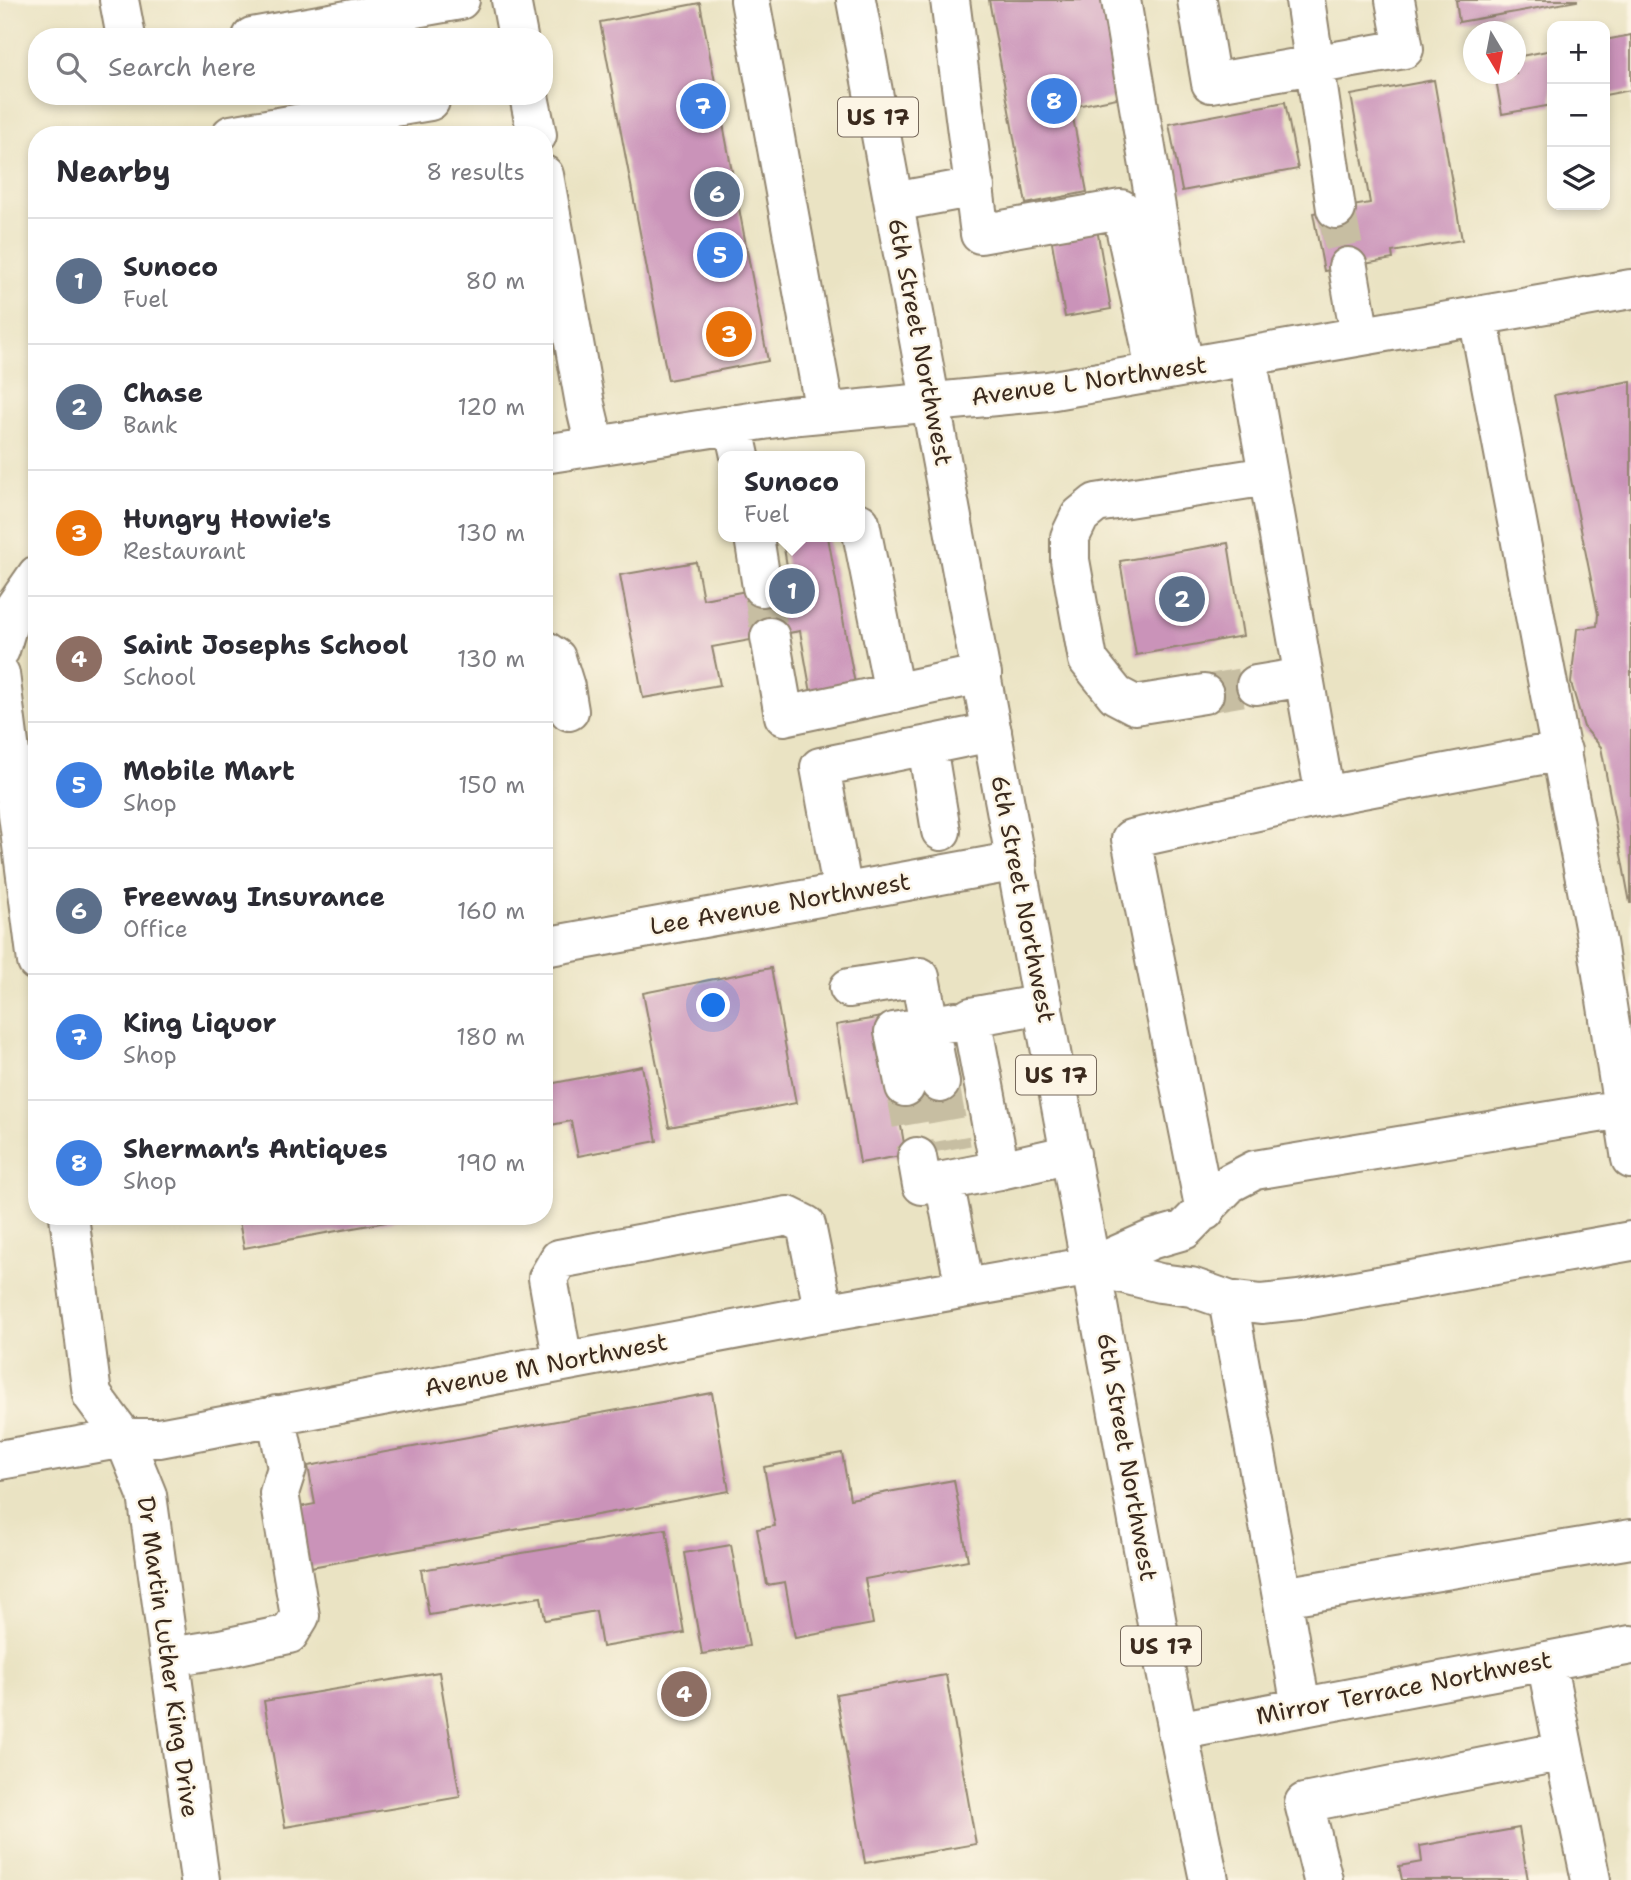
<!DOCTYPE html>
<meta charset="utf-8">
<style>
:root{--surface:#fff;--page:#f7f7f7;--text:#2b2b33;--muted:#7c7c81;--line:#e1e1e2;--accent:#1f6fb2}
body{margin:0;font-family:"Shantell Sans",sans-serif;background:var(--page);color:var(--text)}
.controls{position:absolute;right:21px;top:21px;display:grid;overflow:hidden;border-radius:14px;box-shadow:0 4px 10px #0003}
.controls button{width:63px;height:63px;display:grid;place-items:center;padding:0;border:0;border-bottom:2px solid var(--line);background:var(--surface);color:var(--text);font:35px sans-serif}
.compass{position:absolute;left:1463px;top:21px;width:63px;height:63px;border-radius:50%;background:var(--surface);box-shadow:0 4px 10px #0003;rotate:170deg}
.you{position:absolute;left:714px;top:1006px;width:24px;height:24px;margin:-18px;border:5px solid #fff;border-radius:50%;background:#1a73e8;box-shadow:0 0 0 10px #1a73e833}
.badge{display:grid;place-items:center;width:46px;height:46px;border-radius:50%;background:var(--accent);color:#fff;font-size:23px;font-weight:700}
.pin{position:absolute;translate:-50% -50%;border:4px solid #fff;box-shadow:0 2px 7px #0006}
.popup{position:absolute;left:718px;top:451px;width:147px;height:91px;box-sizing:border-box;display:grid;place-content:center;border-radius:14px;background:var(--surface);filter:drop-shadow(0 2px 5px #0005);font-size:23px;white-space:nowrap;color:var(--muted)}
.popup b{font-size:26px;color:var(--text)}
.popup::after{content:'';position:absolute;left:50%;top:100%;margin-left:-14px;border:14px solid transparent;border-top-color:var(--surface)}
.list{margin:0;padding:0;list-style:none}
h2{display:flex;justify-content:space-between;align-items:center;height:91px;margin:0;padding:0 28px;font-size:30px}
h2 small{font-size:23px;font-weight:400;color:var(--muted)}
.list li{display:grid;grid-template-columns:46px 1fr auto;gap:21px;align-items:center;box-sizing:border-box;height:126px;padding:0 28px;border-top:2px solid var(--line)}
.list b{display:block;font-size:26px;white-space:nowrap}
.list p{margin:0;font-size:23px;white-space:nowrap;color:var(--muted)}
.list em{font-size:23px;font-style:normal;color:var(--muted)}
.icon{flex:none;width:38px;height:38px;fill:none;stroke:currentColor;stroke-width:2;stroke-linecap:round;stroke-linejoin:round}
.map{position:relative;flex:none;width:1631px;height:1880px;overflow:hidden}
.search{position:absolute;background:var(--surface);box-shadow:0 4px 10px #0003;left:28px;top:28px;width:525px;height:77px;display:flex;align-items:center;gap:18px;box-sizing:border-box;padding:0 24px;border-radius:28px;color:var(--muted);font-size:26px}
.panel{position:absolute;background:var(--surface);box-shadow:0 4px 10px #0003;left:28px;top:126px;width:525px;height:1099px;border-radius:28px}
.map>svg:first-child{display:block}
.building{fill:#ca93b9}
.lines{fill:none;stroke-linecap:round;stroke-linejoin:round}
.minor-tunnel{stroke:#c7bea2;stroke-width:38;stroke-dasharray:38 19;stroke-linecap:butt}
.minor-casing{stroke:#928670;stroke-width:42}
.highway-casing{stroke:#928670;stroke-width:42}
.minor{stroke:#fff;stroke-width:38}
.highway{stroke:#fff;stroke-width:38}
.labels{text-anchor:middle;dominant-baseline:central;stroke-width:5;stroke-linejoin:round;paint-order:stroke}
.shield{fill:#fcf5e5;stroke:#75675a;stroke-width:2}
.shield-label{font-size:23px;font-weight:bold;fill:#3b2a1e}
.street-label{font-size:24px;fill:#3b2a1e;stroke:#fcf5e5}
</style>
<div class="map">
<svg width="1631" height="1880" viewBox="0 0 1631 1880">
<rect width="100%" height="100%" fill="#fcf5e5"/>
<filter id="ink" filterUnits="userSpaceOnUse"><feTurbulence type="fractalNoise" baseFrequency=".0143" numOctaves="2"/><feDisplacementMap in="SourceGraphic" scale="14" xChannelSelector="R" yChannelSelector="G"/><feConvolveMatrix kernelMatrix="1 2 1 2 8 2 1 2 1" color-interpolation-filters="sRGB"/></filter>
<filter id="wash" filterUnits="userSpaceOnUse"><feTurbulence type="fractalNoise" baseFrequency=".00686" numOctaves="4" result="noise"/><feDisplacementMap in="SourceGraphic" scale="28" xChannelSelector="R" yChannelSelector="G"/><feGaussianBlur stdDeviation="1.57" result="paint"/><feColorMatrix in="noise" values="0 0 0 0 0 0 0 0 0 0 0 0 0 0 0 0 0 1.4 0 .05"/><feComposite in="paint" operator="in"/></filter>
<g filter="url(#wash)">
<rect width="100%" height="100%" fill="#eae3c3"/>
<g id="blocks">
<path class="building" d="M989,0H1104L1122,97L1071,107L1087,192L1026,204Z
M1456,0H1577V1L1459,22Z
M700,3L768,361L668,380L600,22Z
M1631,35V90L1605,95V40Z
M1552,50V105L1502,114L1495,74H1516V57Z
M1434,80L1462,240L1392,252L1393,259L1324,271L1313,213L1370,203L1351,95Z
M1285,102L1298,169L1182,191L1169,124Z
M1096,223L1111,309L1065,317L1050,231Z
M1631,381V903H1630L1601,747L1584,727L1571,683L1577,629L1597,626L1598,614L1554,395Z
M782,537H828L857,695L813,704L800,631L712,647L720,685L643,698L620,575L696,562L703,599L790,583Z
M1228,543L1243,636L1136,655L1120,561Z
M771,968L796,1103L669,1127L643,993Z
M882,1017L906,1155L860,1163L836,1025Z
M642,1066L657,1141L578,1156L571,1121L551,1125L544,1085Z
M238,1216H408V1218L244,1248Z
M712,1393L729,1491L300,1569L289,1509L315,1504L308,1466Z
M842,1453L850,1499L954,1480L968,1560L865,1579L873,1624L795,1638L785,1582L767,1585L757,1529L775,1526L764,1467Z
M666,1529L684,1633L602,1647L596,1611L545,1620L541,1597L429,1615L421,1570Z
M731,1545L749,1646L702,1654L684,1553Z
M439,1672L460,1797L285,1827L264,1701Z
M946,1675L976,1844L865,1863L836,1694Z
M1519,1828L1528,1880H1402L1399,1866L1422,1862L1420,1846Z"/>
</g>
</g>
<g filter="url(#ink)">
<use href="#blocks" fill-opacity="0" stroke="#928670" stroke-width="2"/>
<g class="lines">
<path class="minor-tunnel" d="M1336,209L1348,267
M762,587L770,637
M1204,694L1256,685
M940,1083L952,1149
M905,1087L917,1157"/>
<g class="minor-casing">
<path id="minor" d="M119,0L126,37
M511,0L518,37
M750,0L825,412
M950,0L980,234L1121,209L1150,342L1154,373
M1121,0L1178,338L1185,367
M1197,0L1211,83L1404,49L1395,0
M1305,0L1336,209
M252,37L460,0
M529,96L537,135
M231,135L430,101
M544,175L585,404L595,446
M894,202L975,187
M1348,267L1360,336
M1478,316L1597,942L1631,1159
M1247,356L1325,796
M733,424L740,456
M544,454L789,416L1048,391L1631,289
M860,523L894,693
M754,537L762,587
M770,637L784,716L982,674
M0,650L12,611L37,575
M544,650L556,658L565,687L569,711
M0,674L37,962
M1256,685L1304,677
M1204,694L1135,705L1116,695L1088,660L1070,560V537L1080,516L1096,503L1268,476
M927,746L941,831
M843,893L820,767L992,732
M544,947L1017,861
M849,988L920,977L940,1083
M905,1087L894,1032L956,1021
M1622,1109L1255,1170L1230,1183L1184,1230L1153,1239L1092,1266L1160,1283L1191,1287L1228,1300L1261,1304L1299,1300L1631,1241
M917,1157L922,1185L944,1181
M1000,1170L1071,1154
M1205,1211L1131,839L1325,796L1562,751
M69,1216L92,1395L124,1438L147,1495L200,1880
M965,1288L944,1181L1000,1170L971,1017L1043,1004
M1228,1300L1282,1597
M563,1362L548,1278L559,1259L788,1216L806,1225L824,1313
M0,1460L124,1438H159L824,1313L1092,1266
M170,1657L220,1649L289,1634L300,1616L279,1493L287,1468L276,1415
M1301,1707L1282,1597L1631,1539
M1177,1731L1631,1645
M1564,1751L1591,1880
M1323,1880L1304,1803L1564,1751L1546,1661"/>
</g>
<g class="highway-casing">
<path id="highway" d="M856,0L1165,1667L1209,1880"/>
</g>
<use href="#minor" class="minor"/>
<use href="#highway" class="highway"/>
</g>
</g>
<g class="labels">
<g class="shield">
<rect x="838" y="97.5" width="80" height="39" rx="5"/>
<rect x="1016" y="1055.5" width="80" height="39" rx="5"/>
<rect x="1121" y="1626.5" width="80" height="39" rx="5"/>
</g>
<g class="shield-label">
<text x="878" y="117">US 17</text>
<text x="1056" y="1075">US 17</text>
<text x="1161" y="1646">US 17</text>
</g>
<g class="street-label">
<text transform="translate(920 342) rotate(79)">6th Street Northwest</text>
<text transform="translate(1089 381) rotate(-8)">Avenue L Northwest</text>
<text transform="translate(1023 899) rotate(79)">6th Street Northwest</text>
<text transform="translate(780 904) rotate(-10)">Lee Avenue Northwest</text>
<text transform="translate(546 1365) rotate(-11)">Avenue M Northwest</text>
<text transform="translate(1127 1457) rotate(80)">6th Street Northwest</text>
<text transform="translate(168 1657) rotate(82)">Dr Martin Luther King Drive</text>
<text transform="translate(1404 1688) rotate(-11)">Mirror Terrace Northwest</text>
</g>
</g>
</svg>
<div class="controls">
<button>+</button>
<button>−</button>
<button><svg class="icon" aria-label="layers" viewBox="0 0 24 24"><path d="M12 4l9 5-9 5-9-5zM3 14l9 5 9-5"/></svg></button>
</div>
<svg class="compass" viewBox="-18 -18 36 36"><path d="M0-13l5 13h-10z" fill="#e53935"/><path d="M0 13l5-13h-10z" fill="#7c7c81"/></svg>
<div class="you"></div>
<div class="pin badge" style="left:792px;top:591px;background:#5c6f8a">1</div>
<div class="popup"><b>Sunoco</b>Fuel</div>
<div class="pin badge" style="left:1182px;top:599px;background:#5c6f8a">2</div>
<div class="pin badge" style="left:729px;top:334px;background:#e8710a">3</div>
<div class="pin badge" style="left:684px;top:1694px;background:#8d6e63">4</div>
<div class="pin badge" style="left:720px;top:255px;background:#3f7fe0">5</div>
<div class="pin badge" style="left:717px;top:194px;background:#5c6f8a">6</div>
<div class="pin badge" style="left:703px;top:106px;background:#3f7fe0">7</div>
<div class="pin badge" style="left:1054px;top:101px;background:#3f7fe0">8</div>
<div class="search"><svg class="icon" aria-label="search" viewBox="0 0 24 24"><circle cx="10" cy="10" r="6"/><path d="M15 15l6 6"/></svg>Search here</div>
<section class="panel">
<h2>Nearby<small>8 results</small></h2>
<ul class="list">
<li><span class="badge" style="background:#5c6f8a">1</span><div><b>Sunoco</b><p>Fuel</p></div><em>80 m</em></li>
<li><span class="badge" style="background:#5c6f8a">2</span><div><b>Chase</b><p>Bank</p></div><em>120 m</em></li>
<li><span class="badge" style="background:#e8710a">3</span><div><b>Hungry Howie's</b><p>Restaurant</p></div><em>130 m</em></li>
<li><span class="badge" style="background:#8d6e63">4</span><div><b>Saint Josephs School</b><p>School</p></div><em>130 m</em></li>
<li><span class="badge" style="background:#3f7fe0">5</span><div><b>Mobile Mart</b><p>Shop</p></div><em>150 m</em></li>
<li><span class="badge" style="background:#5c6f8a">6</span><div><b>Freeway Insurance</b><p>Office</p></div><em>160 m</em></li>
<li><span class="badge" style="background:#3f7fe0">7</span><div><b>King Liquor</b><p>Shop</p></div><em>180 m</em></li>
<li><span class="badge" style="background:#3f7fe0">8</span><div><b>Sherman’s Antiques</b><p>Shop</p></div><em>190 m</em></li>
</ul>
</section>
</div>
